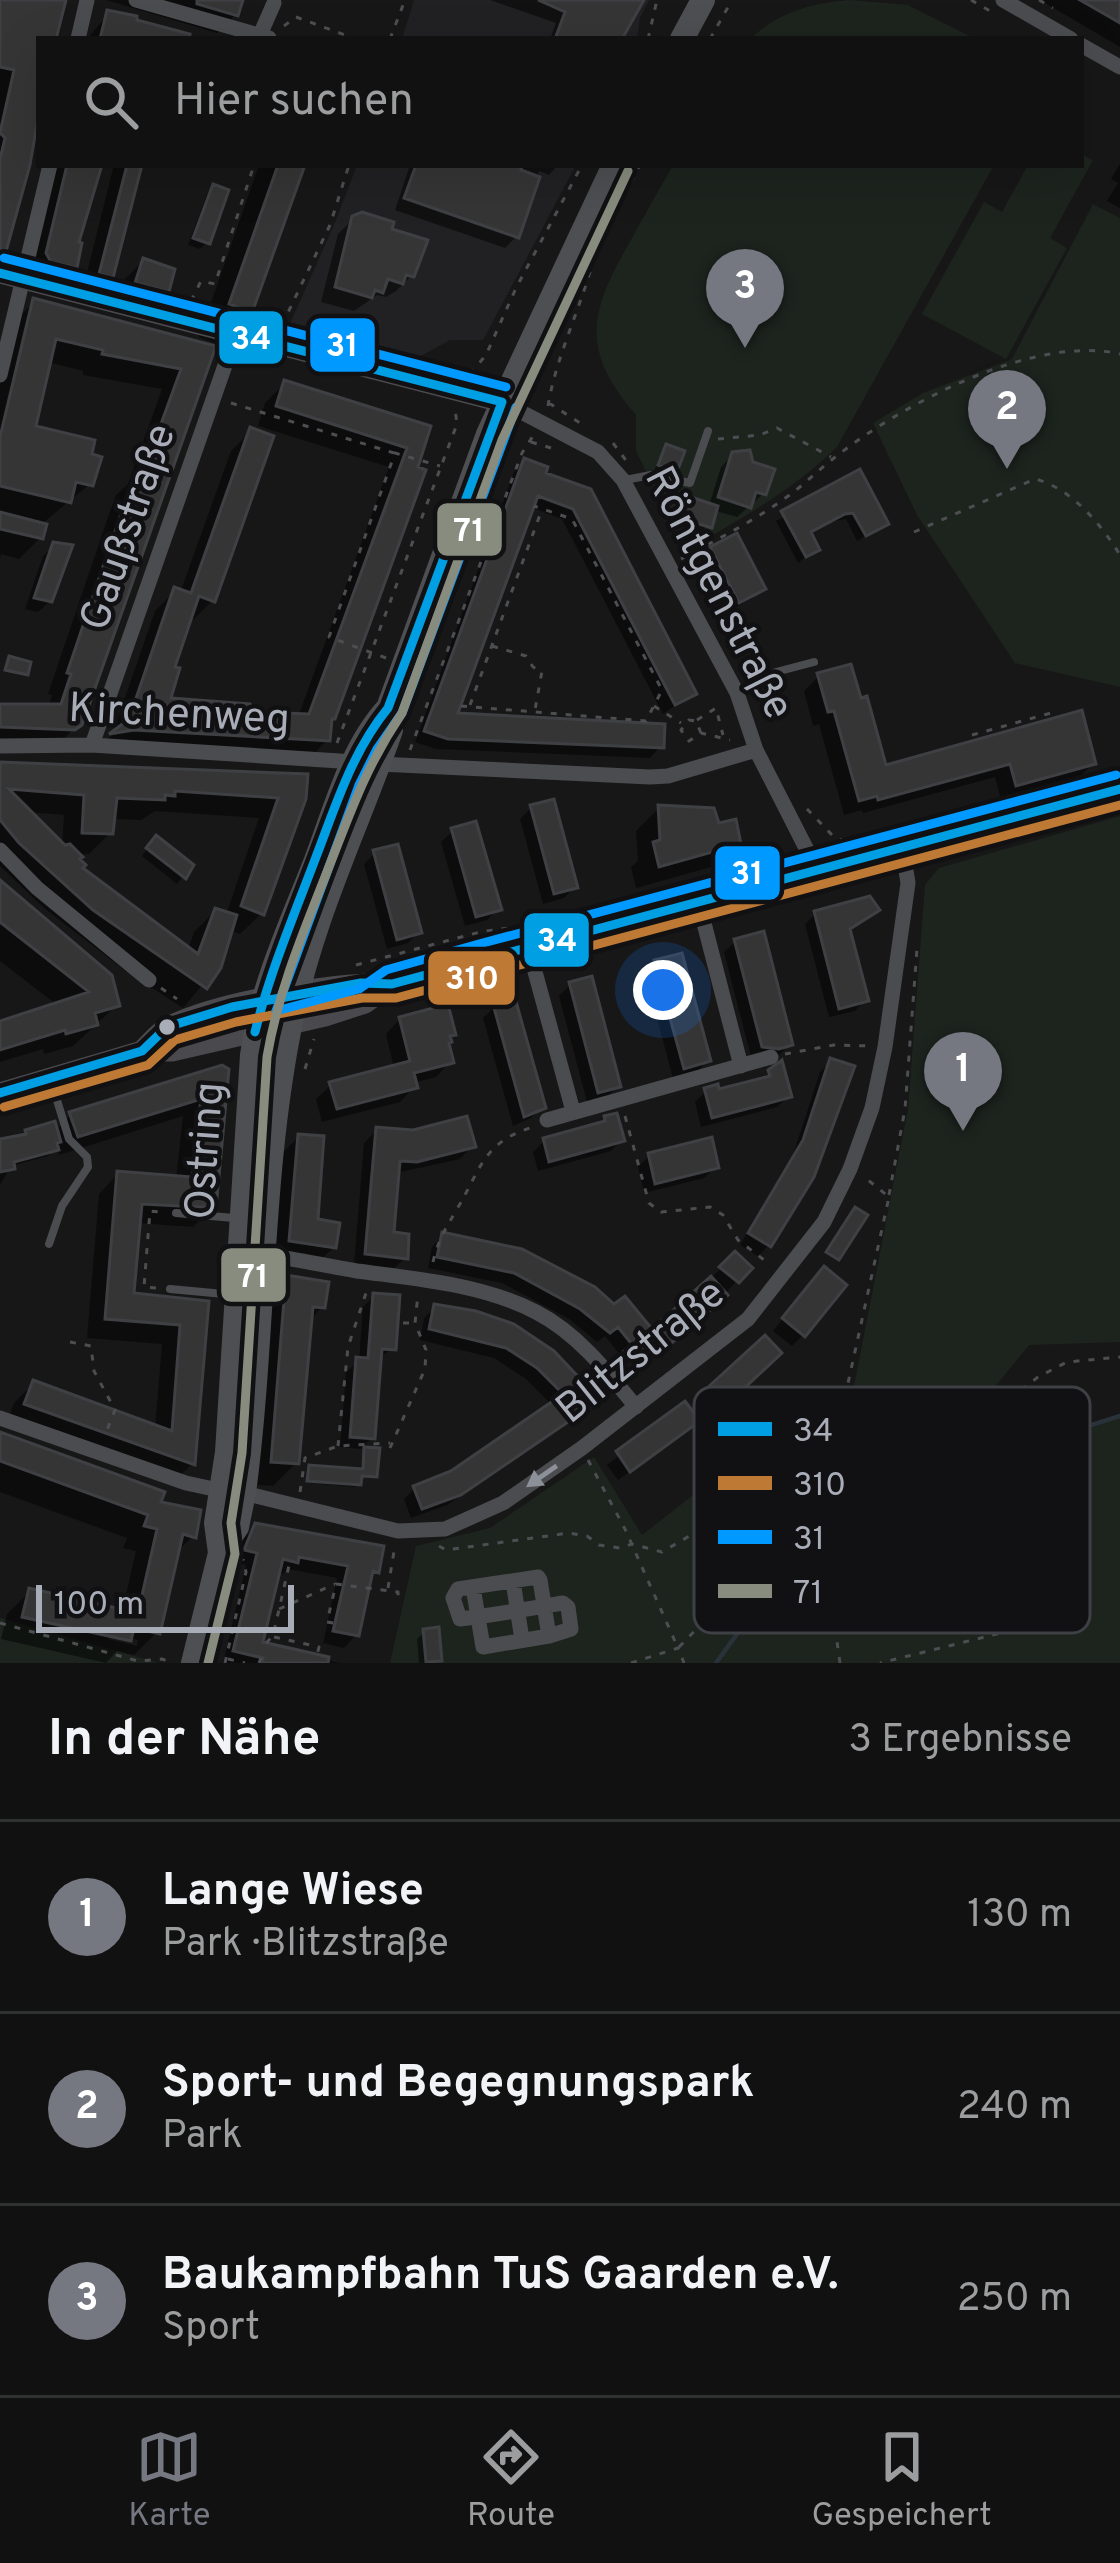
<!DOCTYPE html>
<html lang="de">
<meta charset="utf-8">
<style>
:root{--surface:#111;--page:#1e1f1f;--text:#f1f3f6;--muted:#9c9d9f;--line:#303131;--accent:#757880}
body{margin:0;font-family:Overpass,sans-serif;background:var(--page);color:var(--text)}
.scale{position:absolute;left:36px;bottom:30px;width:258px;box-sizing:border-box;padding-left:12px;border:6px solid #a8adb8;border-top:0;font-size:33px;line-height:42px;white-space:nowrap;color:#a8adb8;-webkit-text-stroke:9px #111113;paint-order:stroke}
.you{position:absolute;left:663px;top:990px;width:42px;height:42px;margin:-30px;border:9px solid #fff;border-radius:50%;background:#1a73e8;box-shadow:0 0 0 18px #1a73e833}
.badge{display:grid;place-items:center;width:78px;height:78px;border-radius:50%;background:var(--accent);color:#fff;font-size:39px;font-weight:700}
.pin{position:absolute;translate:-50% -99px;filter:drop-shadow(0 3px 6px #0008)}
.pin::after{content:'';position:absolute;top:63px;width:42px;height:36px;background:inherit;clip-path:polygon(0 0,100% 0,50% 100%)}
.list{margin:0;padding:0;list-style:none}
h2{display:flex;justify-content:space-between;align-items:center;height:156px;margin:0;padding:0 48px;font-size:51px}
h2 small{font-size:39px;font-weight:400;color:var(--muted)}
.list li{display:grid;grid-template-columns:78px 1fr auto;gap:36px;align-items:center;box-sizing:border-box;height:192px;padding:0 48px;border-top:3px solid var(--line)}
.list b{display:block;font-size:45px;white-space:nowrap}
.list p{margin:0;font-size:39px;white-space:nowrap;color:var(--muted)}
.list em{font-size:39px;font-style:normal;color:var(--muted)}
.icon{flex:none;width:66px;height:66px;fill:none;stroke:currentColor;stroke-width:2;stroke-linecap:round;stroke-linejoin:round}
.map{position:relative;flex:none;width:1120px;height:1663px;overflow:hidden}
.search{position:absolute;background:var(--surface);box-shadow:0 12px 48px #0002;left:36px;right:36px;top:36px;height:132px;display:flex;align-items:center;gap:30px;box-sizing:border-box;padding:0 42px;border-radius:0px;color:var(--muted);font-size:45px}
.sheet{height:732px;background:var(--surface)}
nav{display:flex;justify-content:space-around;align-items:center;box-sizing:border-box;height:168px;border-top:3px solid var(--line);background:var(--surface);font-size:33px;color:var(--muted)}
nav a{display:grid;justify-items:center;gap:6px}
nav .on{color:var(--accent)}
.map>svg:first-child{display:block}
.built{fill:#212123}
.green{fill:#1d241e}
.shadow{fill:#0007;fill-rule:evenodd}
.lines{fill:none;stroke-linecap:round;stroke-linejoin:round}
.stream{stroke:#2a3239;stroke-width:4.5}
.building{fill:#353536;stroke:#3f4043;stroke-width:3}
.path{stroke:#4d4e52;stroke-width:3;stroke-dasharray:6 9;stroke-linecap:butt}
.lane{stroke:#4b4c50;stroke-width:8}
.street{stroke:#4b4c50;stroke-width:15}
.secondary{stroke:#4a4a4e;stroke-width:21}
.primary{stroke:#4d4f52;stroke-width:24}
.bus-1-casing{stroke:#111113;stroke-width:18}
.bus-2-casing{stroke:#111113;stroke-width:18}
.bus-3-casing{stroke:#111113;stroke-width:18}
.bus-4-casing{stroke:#111113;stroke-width:18}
.bus-1{stroke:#009ee3;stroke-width:9}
.bus-2{stroke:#be7934;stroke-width:9}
.bus-3{stroke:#09f;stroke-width:9}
.bus-4{stroke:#878c7e;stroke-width:9}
.oneway{fill:#8c9099}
.bus-dot{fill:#a8adb8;stroke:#111113;stroke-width:4.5}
.labels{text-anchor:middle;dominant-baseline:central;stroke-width:9;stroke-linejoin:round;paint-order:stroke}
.street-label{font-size:42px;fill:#a8adb8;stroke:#111113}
.key{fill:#111113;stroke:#3e4045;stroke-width:3}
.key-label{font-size:33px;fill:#a8adb8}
.line-badge{stroke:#111113;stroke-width:4.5}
.badge-label{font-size:33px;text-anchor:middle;font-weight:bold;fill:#fff}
</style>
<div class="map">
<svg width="1120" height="1663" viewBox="0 0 1120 1663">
<rect width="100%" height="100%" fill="#171717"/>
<path class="built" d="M414,0H649L640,18L637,39H402Z
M357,165H576L483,340H450L421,356L288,328L334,225Z"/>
<path class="green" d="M850,0L908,5L975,39H750C779,12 811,3 850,0Z
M1081,154L1093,160L1050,238L1067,248L1006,359L922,314L984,202L1002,212L1028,165H1081Z
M673,165H994L837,447C792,491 739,520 685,551L636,451V415C582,352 588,315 627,247C642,219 658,192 673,165Z
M1093,204L1120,218V687L1015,663L917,515L873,423L923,393L1012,359Z
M1120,816V1342L1029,1345L960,1430L850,1407L908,1109L925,885L939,868Z
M830,1388L814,1531L847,1509L914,1483L940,1460L1044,1444L1120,1418V1663H390L416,1546L490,1528L594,1457L642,1535Z
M0,1618L159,1663H0Z"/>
<path class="shadow" d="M0,0H63L55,39H39V109L0,253Z
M106,0H240L236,14L217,33Z
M490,0H641L605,39H550L556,23Z
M1040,0H1120V47Z
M108,14L161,39H87Z
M1120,164V208L1107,201L1118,183L1111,179Z
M55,165H98L76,244L74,267L55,286L28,274Z
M114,165H140L110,276L91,296L82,293Z
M259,165H302L250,311L217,344L199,337Z
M410,165H558L549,175L539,171L517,236L505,248L395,210Z
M213,188L207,242L200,249L188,245L207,194Z
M354,218L388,231L411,276L396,291L386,297L377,295L354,311L321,302L338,234Z
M143,261L167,290L144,313L114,306L120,284Z
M34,302L212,348L79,723L57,746L0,748V707H48L52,695L48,694L108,517L116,495L128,484L162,389L83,375V371L48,362L32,428L90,484L44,522L40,538L19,559L1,554L0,558V377L13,323Z
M285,383L428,428L328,721L327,740L308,760L95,751L112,735L155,611L175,591L180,593L231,451L251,431L213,600L193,620L188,618L171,669L167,701L255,715L298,717L389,467L258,426L265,403Z
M667,447L674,470L667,477L653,472Z
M733,455L764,493L737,517L716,511L702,533L675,524L677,517L673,516L683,498L709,506L721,467Z
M525,461L542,475L588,491L693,693L663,714L562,519L530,507L454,716L661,746L650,758L436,749L415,742L514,472Z
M859,473L885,524L857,541L846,519L834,521L809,534L816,549L798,563L776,521Z
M54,545L50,601L38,612L25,609L43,556Z
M712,550L762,588L751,599L727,612L701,561Z
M819,676L884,769L1080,714L1093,763L1078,779L1001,800L995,777L863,813L862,810L844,815L819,724L813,726L804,691Z
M0,765L305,777L262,913L240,934L229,930L218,966L183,1008L123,969L44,908L0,866ZM155,811L259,818L226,915L215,911L194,932L188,950L79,869L76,860L81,854H89L110,833L112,819L141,820ZM28,812L64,815L62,847Z
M531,808L575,887L564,898L543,904L520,819Z
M659,808L738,843L715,866L636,888L631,867L638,861L636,831Z
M453,831L498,909L487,920L465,926L441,842Z
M149,846L190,866L177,884L142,856Z
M375,853L419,932L408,943L387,949L364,864Z
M0,883L116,1006L73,1046L44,1054L43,1049L0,1062V1022L57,1005L0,961Z
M876,910L848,931L865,1000L855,1011L829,1017L805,924L815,914Z
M736,941L790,1044L779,1055L751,1057L724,952Z
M656,963L708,1060L697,1072L673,1078L645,974Z
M570,985L618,1086L607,1097L587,1102L559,996Z
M494,1007L542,1107L531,1118L513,1126L483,1018Z
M400,1019L452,1034L448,1039L450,1062L436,1077L413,1083L414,1087L400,1102L322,1122L316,1099L331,1085L394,1068L386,1034Z
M831,1061L769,1245L758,1256L740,1245L793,1155L820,1072Z
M222,1068L213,1207L193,1227L137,1223L131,1296L206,1304L192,1464L172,1483L6,1424L14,1403L34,1383L155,1428L162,1344L87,1338L99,1194L118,1174L176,1179L183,1116L59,1155L56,1148L48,1156L11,1166L0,1185V1142L20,1138L27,1132L55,1131L71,1114Z
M770,1073L789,1096L777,1107L701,1127L695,1102L706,1091L717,1093L762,1081Z
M606,1119L622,1140L611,1151L538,1171L533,1152L544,1141L599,1126Z
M377,1130L472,1146L460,1159L396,1173L391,1235L405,1258L392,1270L354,1265L364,1143Z
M299,1137L315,1222L334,1247L314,1266L271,1260L279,1156Z
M649,1156L716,1167L704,1178L644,1193L638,1167Z
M443,1235L652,1334L735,1255L749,1268L713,1306L654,1356L644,1345L625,1361L605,1336L597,1342L569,1319L502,1283L428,1268L432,1247Z
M287,1279L323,1306L309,1321L296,1463L273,1486L249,1484L264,1302Z
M813,1281L803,1335L792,1346L773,1331Z
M374,1296L393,1348L378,1359L372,1437L361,1449L340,1447L346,1372L359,1361L363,1307Z
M435,1307L513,1326L585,1410L447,1505L411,1518L404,1499L415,1488L452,1474L552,1405L526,1379L494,1358L420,1340L424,1318Z
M765,1339L778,1353L711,1417L697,1402Z
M685,1405V1431L618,1480L607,1465Z
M0,1435L157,1504L193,1536L175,1554L157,1632L134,1655L117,1651L106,1663L1,1639L7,1614L30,1591L122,1612L136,1551L123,1548L127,1538L0,1492ZM113,1634L138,1640L137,1646L108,1639Z
M363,1450L376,1451L372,1478L359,1477L356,1487L306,1483L310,1468L361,1472Z
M256,1526L376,1571L368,1579L356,1635L344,1648L323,1643L337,1578L288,1569L283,1574L277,1572L259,1645L340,1663H223L246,1565L234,1562L243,1539Z
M424,1632L439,1660L436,1663H419L417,1639Z"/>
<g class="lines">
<path class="stream" d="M827,1515L914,1480L939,1458L965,1450L1042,1441L1120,1416
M716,1663L815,1526"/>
</g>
<path class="building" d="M0,0H66L56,39H39V112L30,165L5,255L0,254V159L5,138L0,133L14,70L0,67Z
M197,0H243L238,16L197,4Z
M538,0H644L622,39H555L565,12Z
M1080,0H1120V23L1108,16Z
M107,10L137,16V20L190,34L189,39H100Z
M67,165H102L79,242L82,243L77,268L51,262L46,253Z
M127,165H142L113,278L99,274Z
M278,165H305L252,313L229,304Z
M416,165H522L521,170L540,177L519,238L404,198Z
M213,184L229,190L210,244L193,238Z
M362,212L394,222L392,229L428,240L414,277L406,275L403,284L388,279L383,293L375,290L372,298L335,287L352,216Z
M143,258L175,269L169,292L135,283Z
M33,298L216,346L82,725L75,730L0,727V704H61L71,674L67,673L128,493L137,471L146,465L181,369L102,354L103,350L56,339L36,426L95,440L92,454L102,457L93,486L76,482L71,503L0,486V437Z
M284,380L431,426L418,467L426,470L335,719H332L330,741L134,730L109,734L129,719L174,587L191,593L250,427L274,436L215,602L199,596L175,667L180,668L171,698L250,704L256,712L309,714L407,448L276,406Z
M666,444L685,451L677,472L658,465Z
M750,450L753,462L775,469L766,495L756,492L751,508L718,497L732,452Z
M524,458L548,467L546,473L591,489L697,694L675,705L573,509L538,496L458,713L665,724L664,748L448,739L424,731Z
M860,469L889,524L866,536L853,513L845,514L811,532L820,550L806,557L781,511Z
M682,494L718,506L712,528L680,518Z
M0,512L47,524L43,539L0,529Z
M737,533L766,589L739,603L710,547Z
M53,542L73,545L52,602L34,598Z
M9,656L31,662L28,675L5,670Z
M851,664L861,698L867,696L886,765L1082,710L1096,764L1016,786L1010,764L878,800L877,796L859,801L834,711L828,712L817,673Z
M0,762L308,774L306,799L264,915L241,906L278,798L175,791V796L165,795V800L117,798L113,834L82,833L84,795L9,789L65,845L70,844L83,857L80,859L86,865L83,868L198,954L215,908L237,915L221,968L207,989L93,910L19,843L0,820Z
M554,799L578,888L554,894L530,805Z
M658,805L714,808L719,823L736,819L741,844L659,867L653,842L660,840Z
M476,821L502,910L476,917L451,828Z
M156,835L194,865L186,879L146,848Z
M398,844L422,933L397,940L373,850Z
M0,880L112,975L120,1006L95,1013L98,1025L66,1034L65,1030L0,1050V1021L89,992L0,922Z
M870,896L880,910L850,929L869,1001L839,1009L814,911Z
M764,931L793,1045L779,1049L762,1047L734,939Z
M682,953L711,1061L684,1069L654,960Z
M592,976L621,1087L598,1093L569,982Z
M515,998L546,1108L524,1117L493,1004Z
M448,1004L456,1035L450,1036L452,1042L449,1043L454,1063L414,1073L418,1088L337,1109L329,1082L410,1061L399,1017Z
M830,1058L855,1066L814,1177L771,1247L748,1233L803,1140Z
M782,1060L792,1097L712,1118L704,1088L718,1084L719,1089L770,1076L768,1070Z
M222,1065L229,1069L216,1208L142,1204L134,1293L209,1301L195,1465L24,1404L33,1380L172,1431L180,1325L105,1319L117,1171L192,1177L201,1099L78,1137L69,1112Z
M617,1113L625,1141L549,1162L543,1138L605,1121L604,1116Z
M467,1116L476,1147L417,1162L400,1161L394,1232L409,1234L408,1259L365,1254L376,1127L413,1130Z
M55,1121L61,1142L57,1143L59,1150L14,1162L15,1169L0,1172V1139L26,1134L25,1130Z
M298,1134L324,1136L318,1219L340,1223L336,1248L289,1241Z
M712,1137L719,1168L655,1184L648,1153Z
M855,1207L868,1215L839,1260L826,1252Z
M442,1232L522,1249L595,1287L614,1304L625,1296L652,1329L711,1276L728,1295L667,1347L657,1336L638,1352L618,1327L610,1333L580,1309L514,1273L437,1257Z
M735,1251L753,1268L739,1283L719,1267Z
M824,1266L847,1285L805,1337L782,1318Z
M286,1275L329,1282L325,1308L313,1307L299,1464L271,1462Z
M373,1293L400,1295L396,1350L382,1349L375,1439L350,1437L356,1357L368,1358Z
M434,1304L476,1311L514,1324L554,1351L600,1400L461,1495L422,1509L413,1486L451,1471L563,1394L537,1368L506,1348L429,1329Z
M765,1335L782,1353L723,1408L706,1389Z
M685,1401L700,1421L630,1472L616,1451Z
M0,1432L165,1492L161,1502L201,1510L196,1538L183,1534L160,1634L134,1628L131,1641L22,1617L29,1588L138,1613L157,1529L144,1526L148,1515L0,1461Z
M364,1447L380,1448L377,1477L362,1476L361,1485L307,1481L309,1465L363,1469Z
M255,1523L384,1546L379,1573L373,1571L359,1636L333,1631L348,1566L299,1557L298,1563L283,1559L263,1642L329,1657L328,1663H262L263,1658L233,1651L257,1553L244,1550Z
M439,1627L442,1661L426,1662L423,1629Z"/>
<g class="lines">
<path class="path" d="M971,0L990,11
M1039,0L1053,8
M284,26L296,17L356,39
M390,39L405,0
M648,39L657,0
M710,39L732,0
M631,182L640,165
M191,301L201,281L215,284L254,165
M282,325L330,225L349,165
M470,374L486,355L516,288L582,165
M231,403L394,453
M549,403L580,423
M548,406C556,357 580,310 593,261
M718,439L760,435L777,428L831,457
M531,442L551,448
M613,443L628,463
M914,532L1035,479C1071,488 1101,524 1120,555
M681,559C716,540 752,522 784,499C803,486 817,471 834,458C901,405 1033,334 1120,354
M492,646L526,656L533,667L542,671L535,710
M386,658L329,637L395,453L440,466
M470,705L541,512
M461,706L646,721L662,690L572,519L534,506
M654,706L681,723
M697,720L716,708L723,735
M701,733L696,721L689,720L681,730L689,741L701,733L730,740
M972,735L1058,711
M337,743L457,424L455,409
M410,750L522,453L533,436
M807,809L834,837L845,841
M768,863L792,854
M356,965L480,932L539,924
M161,988L177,999
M785,1054L834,1045L870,1046
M305,1069L314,1039
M625,1116L649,1203L661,1212L710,1207L723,1215L738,1240L768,1263
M889,1195L905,1109L917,949
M433,1262C438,1240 446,1228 457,1209C481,1169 483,1142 533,1127
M156,1288L144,1287L150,1211L161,1212
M403,1323H413
M70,1342L91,1346L94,1371L115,1410L105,1435
M623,1352L631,1344
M338,1446L348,1347L367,1290
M390,1448L425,1369L426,1350L415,1323L418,1294
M588,1460L625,1529L678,1648L836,1486L985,1419L1038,1377L1067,1362L1120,1357
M300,1492L305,1458L338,1446L390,1443
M712,1524L809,1507
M439,1546L446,1550L569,1533L587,1536L599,1545L620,1548L632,1544L662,1552L710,1524L777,1473L831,1442
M388,1588L395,1545
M830,1588L1030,1540L1037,1624L880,1663
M279,1609L335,1584
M0,1623L138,1661L162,1659L170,1662
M333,1623L327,1622L336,1584L398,1592V1597
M274,1637L319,1647L317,1655
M266,1643L273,1636L290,1561
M228,1659L245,1663
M225,1663L246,1572L243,1559
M259,1663L261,1658
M631,1663L678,1648L684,1663
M840,1663L819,1515L889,1197L863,1176"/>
<path class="lane" d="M625,480L651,475L690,483L708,431
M738,692L776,672L814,662
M176,1213L234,1218
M49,1244L62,1206L88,1167L87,1157L69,1139L51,1081
M170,1289L235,1295"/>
<path class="street" d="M136,0L269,38
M1003,0L1071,39
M260,35L274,3
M78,39L87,0
M1081,45L1120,67
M0,375L50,165
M502,402L598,452L623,480L737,693L756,750L807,850L812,869
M92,745L236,334
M0,746L92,745L355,762
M379,764L650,777L668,776L756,750
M0,850L37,888L149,980
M698,900L741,1066
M528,946L573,1111
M547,1120L771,1057
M266,1255C296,1259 326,1266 357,1271C416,1279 482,1284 536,1312C577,1333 607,1371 636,1407
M0,1418L186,1483L223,1491
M244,1493L398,1531L445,1529L503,1503L582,1448L748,1319L824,1222L850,1169L872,1108L885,1047L908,883L902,846
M513,1581L522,1640
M473,1587L483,1647L549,1636L540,1580L538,1577C511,1581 485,1585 458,1589L453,1598L460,1619C494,1615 528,1609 563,1603L568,1607L571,1629L549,1636"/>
<path class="secondary" d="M0,273L502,402
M142,1051C150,1043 159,1031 170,1026C221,1001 336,982 392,984L1120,789
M0,1093L142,1051H172L325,1016L365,1003L392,984"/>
<path class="primary" d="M682,39L703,0
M220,1553L216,1523L227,1452L252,1055C261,987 291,924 316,860C335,810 351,748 388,708L488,434L614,165
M193,1663L220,1553L237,1527L244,1493C265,1335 259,1173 292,1017C312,918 358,825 391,730L388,708"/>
<g class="bus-1-casing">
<path id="bus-1" d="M0,273L502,402
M255,1032C270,972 294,915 316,857C336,805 352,752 388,708L502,402
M0,1093L142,1051L167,1027L232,1007L361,983L392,984L1120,789"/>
</g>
<g class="bus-2-casing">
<path id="bus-2" d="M4,1107L148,1065L175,1040L236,1022L362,998H396L1120,805"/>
</g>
<g class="bus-3-casing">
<path id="bus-3" d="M4,258L506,387
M516,407L402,713L377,749L359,785L276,1011L359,989L386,970L479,944L1116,775"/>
</g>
<g class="bus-4-casing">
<path id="bus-4" d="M208,1663L235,1554L231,1523L242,1453L267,1057C278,992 303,933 327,872C351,811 365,768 402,713L502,440L628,171"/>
</g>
<use href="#bus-1" class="bus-1"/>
<use href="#bus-2" class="bus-2"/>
<use href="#bus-3" class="bus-3"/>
<use href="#bus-4" class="bus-4"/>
</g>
<defs><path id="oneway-solid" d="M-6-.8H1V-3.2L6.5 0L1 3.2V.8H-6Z" transform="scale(3)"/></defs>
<use class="oneway" href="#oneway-solid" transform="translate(542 1476) rotate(145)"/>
<circle class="bus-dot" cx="167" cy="1027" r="10"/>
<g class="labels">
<g class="street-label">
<text transform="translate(130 528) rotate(-71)">Gaußstraße</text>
<text transform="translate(717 594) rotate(63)">Röntgenstraße</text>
<text transform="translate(179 716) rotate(3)">Kirchenweg</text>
<text transform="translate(207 1151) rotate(-86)">Ostring</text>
<text transform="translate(642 1353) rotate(-39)">Blitzstraße</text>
</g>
</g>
<rect x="694" y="1387" width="396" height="246" rx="18" class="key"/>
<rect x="718" y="1422" width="54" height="14" fill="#009ee3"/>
<rect x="718" y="1476" width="54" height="14" fill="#be7934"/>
<rect x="718" y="1530" width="54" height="14" fill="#09f"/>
<rect x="718" y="1584" width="54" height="14" fill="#878c7e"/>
<g class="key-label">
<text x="793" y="1441">34</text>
<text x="793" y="1495">310</text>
<text x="793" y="1549">31</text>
<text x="793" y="1603">71</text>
</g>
<g class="line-badge">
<rect x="217" y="309" width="68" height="57" rx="12" fill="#009ee3"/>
<rect x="308" y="316" width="69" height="58" rx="12" fill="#09f"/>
<rect x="435" y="501" width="69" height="57" rx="12" fill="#878c7e"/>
<rect x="713" y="844" width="69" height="58" rx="12" fill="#09f"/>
<rect x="522" y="911" width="69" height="58" rx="12" fill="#009ee3"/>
<rect x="426" y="949" width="91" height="58" rx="12" fill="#be7934"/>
<rect x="219" y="1246" width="69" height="58" rx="12" fill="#878c7e"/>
</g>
<g class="badge-label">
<text x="251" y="349">34</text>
<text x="342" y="356">31</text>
<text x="469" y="541">71</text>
<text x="747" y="884">31</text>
<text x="557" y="951">34</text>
<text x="472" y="989">310</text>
<text x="253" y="1287">71</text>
</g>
</svg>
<div class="scale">100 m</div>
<div class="you"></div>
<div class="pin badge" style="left:963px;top:1131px">1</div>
<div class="pin badge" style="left:1007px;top:469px">2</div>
<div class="pin badge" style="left:745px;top:348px">3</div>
<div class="search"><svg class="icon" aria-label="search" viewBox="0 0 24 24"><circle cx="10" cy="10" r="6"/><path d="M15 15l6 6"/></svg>Hier suchen</div>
</div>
<section class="sheet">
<h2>In der Nähe<small>3 Ergebnisse</small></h2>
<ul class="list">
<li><span class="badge">1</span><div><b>Lange Wiese</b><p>Park · Blitzstraße</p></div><em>130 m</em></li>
<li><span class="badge">2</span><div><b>Sport- und Begegnungspark</b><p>Park</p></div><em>240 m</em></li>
<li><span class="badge">3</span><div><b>Baukampfbahn TuS Gaarden e.V.</b><p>Sport</p></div><em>250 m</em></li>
</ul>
</section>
<nav>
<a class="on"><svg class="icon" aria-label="map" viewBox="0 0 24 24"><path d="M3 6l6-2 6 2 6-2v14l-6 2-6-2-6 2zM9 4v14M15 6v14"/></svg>Karte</a>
<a><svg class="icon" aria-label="directions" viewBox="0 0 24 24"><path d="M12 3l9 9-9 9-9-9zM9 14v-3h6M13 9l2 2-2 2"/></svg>Route</a>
<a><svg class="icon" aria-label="saved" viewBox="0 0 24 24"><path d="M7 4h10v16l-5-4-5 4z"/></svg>Gespeichert</a>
</nav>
